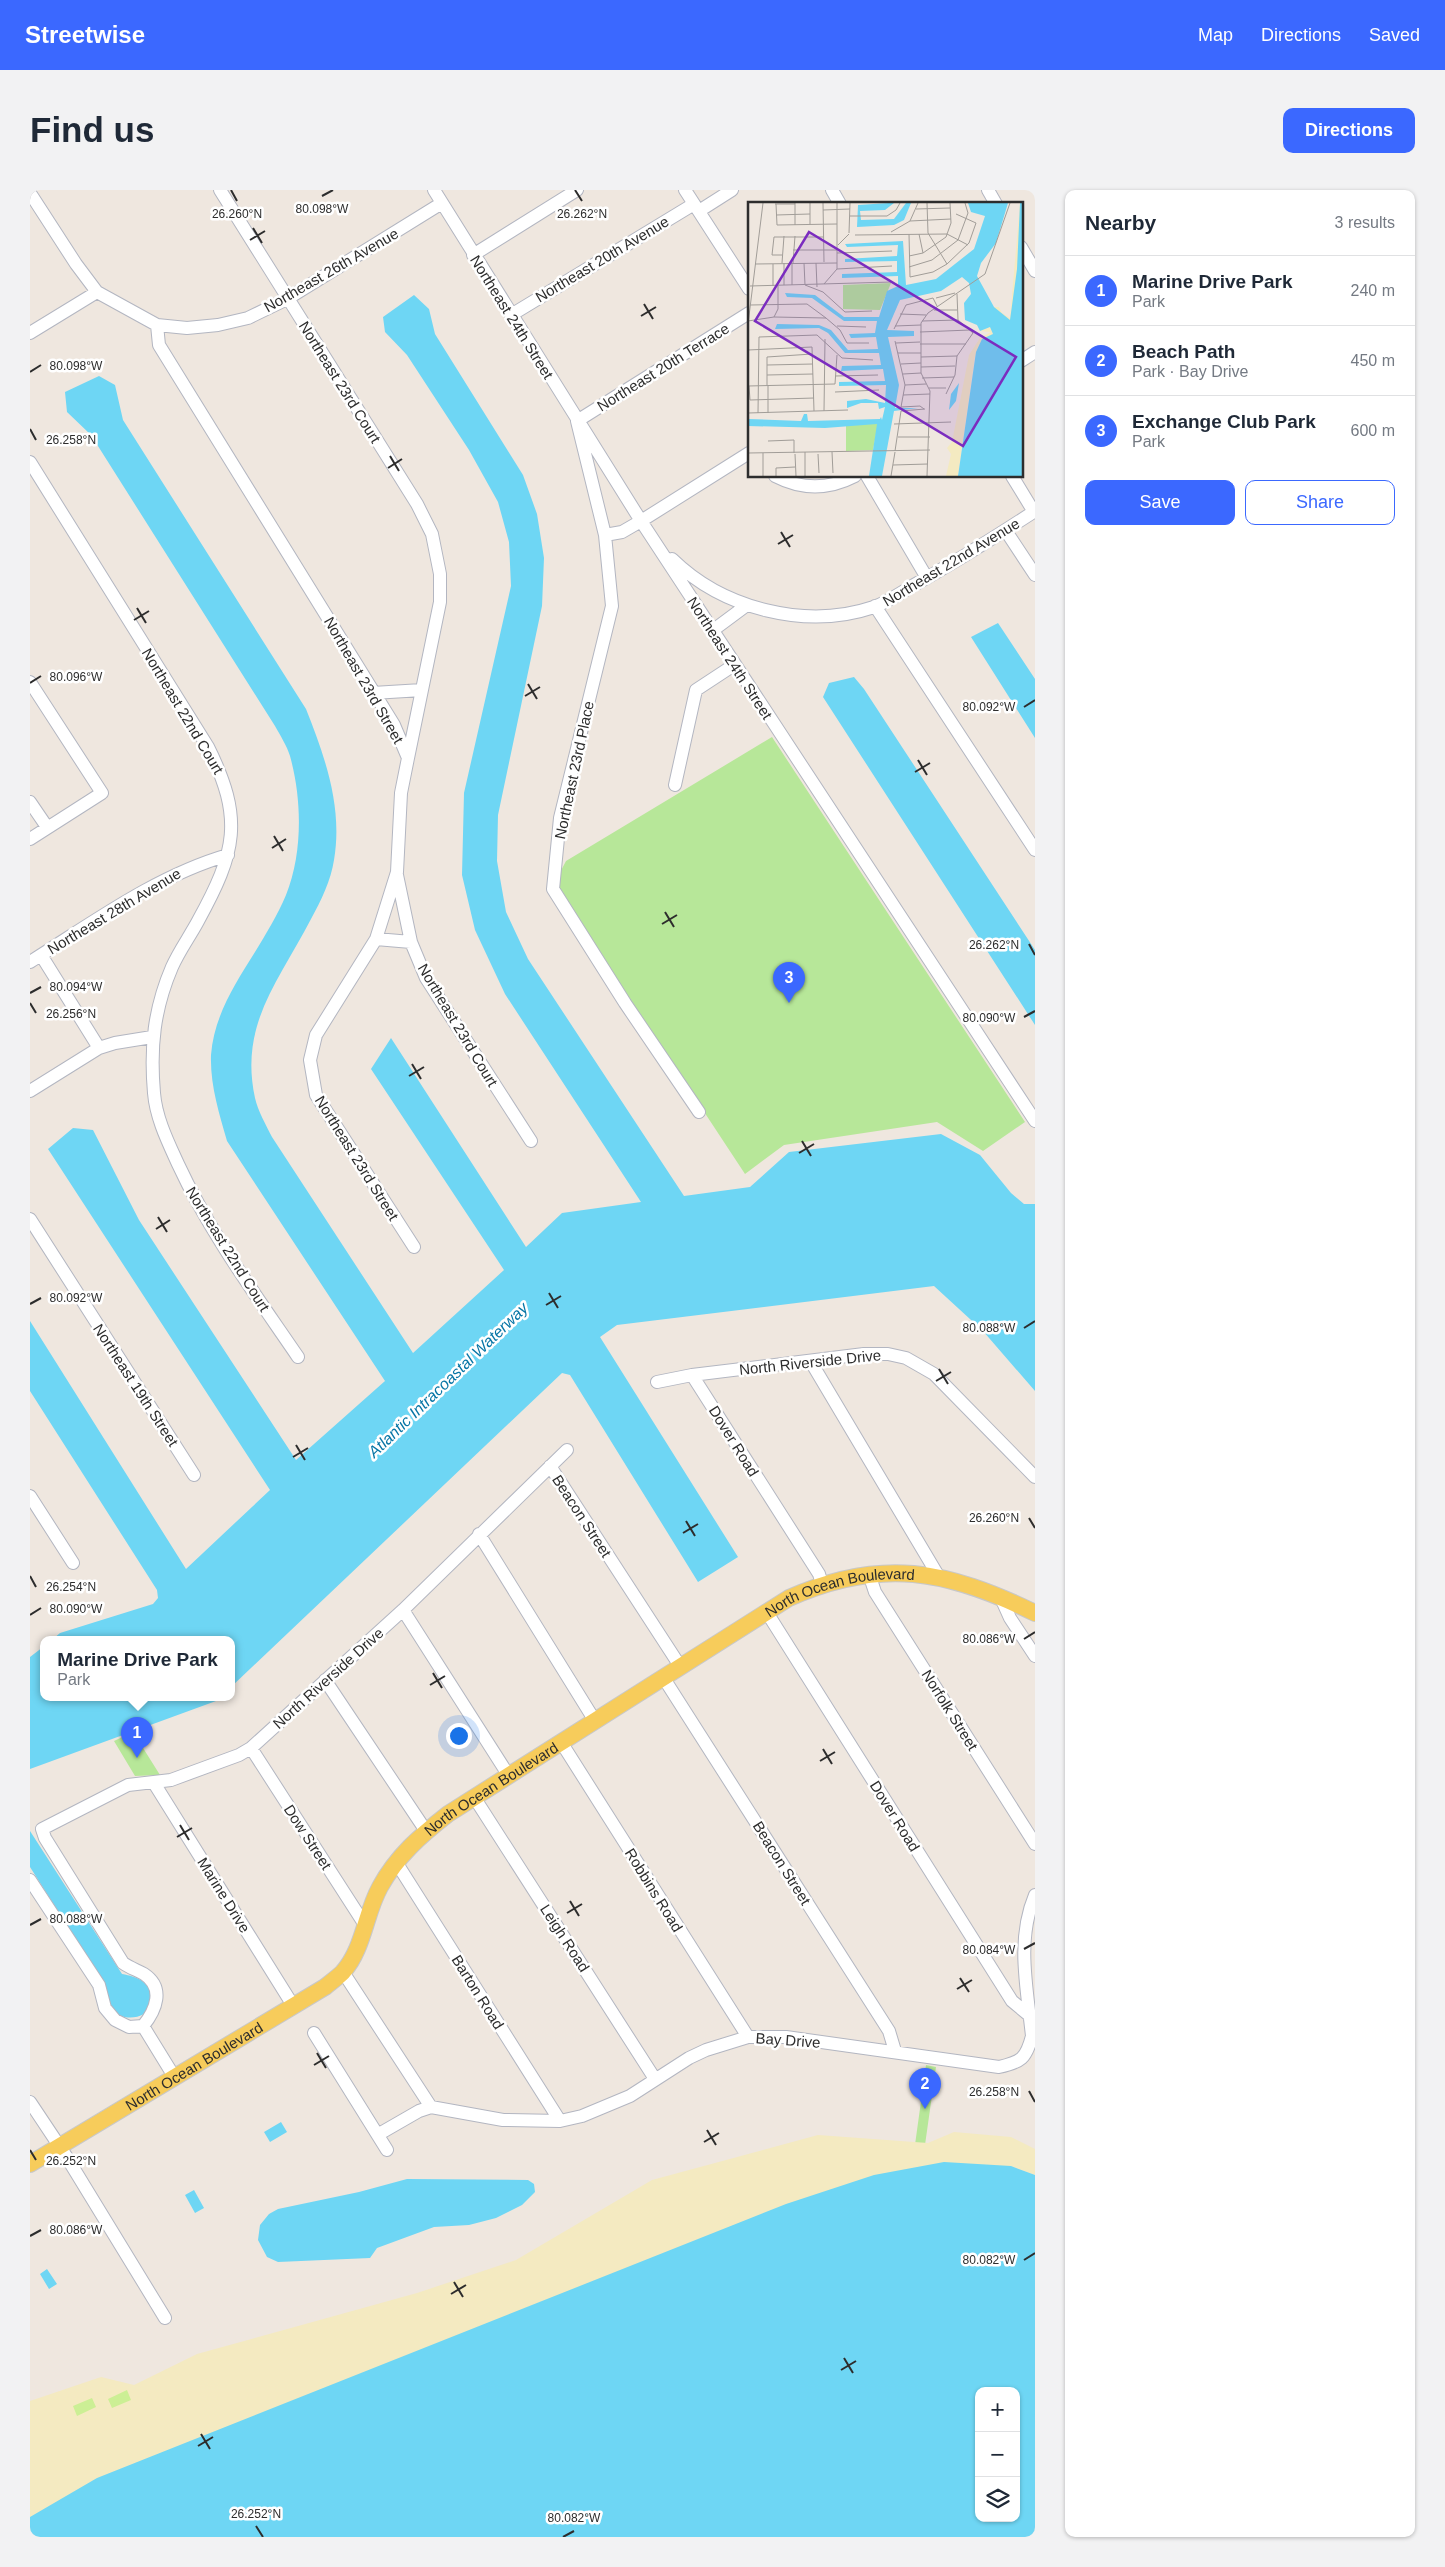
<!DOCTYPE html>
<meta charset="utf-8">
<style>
:root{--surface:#fff;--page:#f2f2f3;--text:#1f2937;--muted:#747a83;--line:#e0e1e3;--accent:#3b68ff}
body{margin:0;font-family:Arial,sans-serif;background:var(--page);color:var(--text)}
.controls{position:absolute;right:15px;bottom:15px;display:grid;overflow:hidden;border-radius:10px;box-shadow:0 1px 4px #0004}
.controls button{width:45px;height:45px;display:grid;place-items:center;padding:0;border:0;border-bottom:1px solid var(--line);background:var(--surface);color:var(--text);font:25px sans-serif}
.you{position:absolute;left:428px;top:1545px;width:18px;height:18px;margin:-12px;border:4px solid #fff;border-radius:50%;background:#1a73e8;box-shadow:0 0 0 8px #1a73e833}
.badge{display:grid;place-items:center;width:32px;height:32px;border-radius:50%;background:var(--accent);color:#fff;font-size:16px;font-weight:700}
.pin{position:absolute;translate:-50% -41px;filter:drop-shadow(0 1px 2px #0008)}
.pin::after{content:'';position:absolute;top:26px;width:18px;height:15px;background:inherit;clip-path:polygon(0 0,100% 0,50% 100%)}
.popup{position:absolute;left:10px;top:1446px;width:195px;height:65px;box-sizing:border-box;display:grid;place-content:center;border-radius:10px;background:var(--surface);filter:drop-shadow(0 1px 4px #0005);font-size:16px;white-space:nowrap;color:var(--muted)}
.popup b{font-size:19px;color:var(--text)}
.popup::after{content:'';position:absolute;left:50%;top:100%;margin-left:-10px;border:10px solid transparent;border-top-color:var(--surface)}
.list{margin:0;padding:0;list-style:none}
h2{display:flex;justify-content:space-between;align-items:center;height:65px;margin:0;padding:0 20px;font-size:21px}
h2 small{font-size:16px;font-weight:400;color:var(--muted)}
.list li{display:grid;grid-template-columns:32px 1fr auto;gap:15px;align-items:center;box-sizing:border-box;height:70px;padding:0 20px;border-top:1px solid var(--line)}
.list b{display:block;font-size:19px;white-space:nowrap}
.list p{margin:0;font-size:16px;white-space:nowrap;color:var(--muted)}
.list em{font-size:16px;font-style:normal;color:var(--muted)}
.actions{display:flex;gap:10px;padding:15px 20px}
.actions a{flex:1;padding:11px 0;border:1px solid var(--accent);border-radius:10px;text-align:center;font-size:18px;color:var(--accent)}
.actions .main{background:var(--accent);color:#fff}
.icon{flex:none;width:28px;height:28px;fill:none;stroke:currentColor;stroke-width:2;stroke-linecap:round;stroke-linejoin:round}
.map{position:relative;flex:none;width:1005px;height:2347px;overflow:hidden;border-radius:10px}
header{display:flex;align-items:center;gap:30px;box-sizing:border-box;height:70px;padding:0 25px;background:var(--accent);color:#fff}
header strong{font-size:24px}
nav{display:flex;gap:28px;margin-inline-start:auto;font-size:18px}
.intro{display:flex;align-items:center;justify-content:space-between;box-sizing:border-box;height:120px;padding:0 30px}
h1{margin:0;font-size:35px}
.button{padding:12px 22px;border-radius:10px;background:var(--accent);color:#fff;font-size:18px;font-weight:700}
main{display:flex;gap:30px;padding:0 30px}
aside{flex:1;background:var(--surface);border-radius:10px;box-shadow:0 1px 4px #0004}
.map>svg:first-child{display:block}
.green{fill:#b7e799}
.sand{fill:#f4eac1}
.pitch{fill:#ccef95}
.water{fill:#6ed6f4;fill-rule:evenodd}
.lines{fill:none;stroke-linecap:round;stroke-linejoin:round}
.minor-casing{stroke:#b3b6c1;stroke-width:14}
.major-casing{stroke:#c8c8c8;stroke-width:18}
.minor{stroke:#fff;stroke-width:12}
.major{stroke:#f7cc5b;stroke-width:16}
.ticks{fill:none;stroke:#2d2d2d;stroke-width:2}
.labels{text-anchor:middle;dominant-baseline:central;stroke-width:5;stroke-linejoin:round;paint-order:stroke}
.street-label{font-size:15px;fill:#2d2d2d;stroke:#fff}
.water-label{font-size:16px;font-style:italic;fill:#0776a6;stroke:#fff}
.inset-road{fill:none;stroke:#a19d98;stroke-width:1}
.view{fill:#7b2cbf;fill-opacity:0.15;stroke:#7b2cbf;stroke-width:2.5}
.inset-edge{fill:none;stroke:#2d2d2d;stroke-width:2.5}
.ticks-label{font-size:12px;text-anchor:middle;fill:#2d2d2d;stroke:#fff;stroke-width:5;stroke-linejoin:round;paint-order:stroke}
</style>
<header>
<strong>Streetwise</strong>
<nav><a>Map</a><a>Directions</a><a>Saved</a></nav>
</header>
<div class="intro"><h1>Find us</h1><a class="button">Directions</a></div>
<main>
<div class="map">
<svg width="1005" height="2347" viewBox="0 0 1005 2347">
<rect width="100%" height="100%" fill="#efe7df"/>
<path class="green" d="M742,547L995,932L953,961L907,932L754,955L715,984L524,694L536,671Z
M103,1542L130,1585L105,1586L84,1551Z
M896,1875L906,1877L894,1962H884Z"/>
<path class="sand" d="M924,1942L981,1947L1005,1959V1985L981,1976L0,2336V2211L71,2187L104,2195L167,2164L387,2103L486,2070L622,1990L788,1945L898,1953Z"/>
<path class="pitch" d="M97,2200L101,2210L82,2218L78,2209Z
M62,2208L66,2217L47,2226L43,2216Z"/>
<path class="water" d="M384,105L399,119L405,144L493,285L507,324L514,368L512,416L468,625L467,671L476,722L498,769L654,1006L720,997L759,962L911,944L950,965L981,1003L994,1014H1005V1201L953,1141L904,1096L587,1135L570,1147L708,1367L668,1392L540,1185L532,1183L201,1497V1449H23L30,1443L123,1414L128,1408L127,1400L0,1201V1131L156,1379L240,1300L18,959L43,938L63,940L109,1030L266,1270L355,1191L197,951C189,923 180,895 181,865C184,826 205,794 225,762C236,744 248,724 256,705C273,663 272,609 260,566C257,556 250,545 245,536L61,245L37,222L35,202L69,186L85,195L93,230L276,519C295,567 313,617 304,670C301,690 291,711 281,729C249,791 209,834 225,908C228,921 236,935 242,947L383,1163L474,1080L341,879L361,848L496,1057L532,1023L611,1012L475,804L445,740L432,685L434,603L481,396L479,352L468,312L439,260L377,165L355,142L353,127Z
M968,433L1005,489V548L941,447Z
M824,487L834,499L1005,760V835L793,507L799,493Z
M13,1457V1507H190L186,1511L0,1579V1467Z
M0,1641L92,1784C108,1787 119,1791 122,1808L114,1824C103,1830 88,1829 81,1817C78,1812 78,1803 76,1797L0,1677Z
M251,1932L257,1942L240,1952L234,1942Z
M914,1972L981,1976L1005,1985V2347H0V2327L67,2288L756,2014L844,1985ZM949,2201H986V2328H949Z
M377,1989L498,1990L504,1994L505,2002L492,2015L466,2028L439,2035L404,2037L347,2058L340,2068L248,2072L237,2067L228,2050L230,2035L239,2024L248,2019L329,2002Z
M164,2000L174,2018L165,2023L155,2005Z
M17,2079L27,2094L19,2099L10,2084Z"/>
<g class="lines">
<g class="minor-casing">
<path id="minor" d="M190,0L387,314L402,344L410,384V412L378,568
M404,0L611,331L1005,931
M655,0L719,99
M802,0L810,14
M958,0L966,14
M0,3L46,74L67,102L127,135L157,138L188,135L218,128L257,109L412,13
M669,21L702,0
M991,57L1005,81
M443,65L547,0
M481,125L664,14
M127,135L129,155L364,535L378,568L371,603L367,682L346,749L286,845L280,870L286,905L384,1057
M0,143L67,102
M991,171L1005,162
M0,272L178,557C214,629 206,662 168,731C160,746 149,761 142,777C124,819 120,857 124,903C126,928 138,952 148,974C180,1043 225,1104 268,1167
M745,286C772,300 798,300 825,286
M837,286L897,388
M982,286L1004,322
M976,341L1005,385
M575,345L592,342L611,331L719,263
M642,369C693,419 776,440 844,417C858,412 872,402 884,395C926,372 965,347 1005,321
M845,416L1005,660
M682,441L717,415
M0,492L72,603L0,649
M343,503L392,500
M645,595L666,500L704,475
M0,612L17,637
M367,685L381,752L396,788L501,951
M346,749L381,752
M11,765L69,858
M0,772C64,732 126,686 198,665
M0,901L69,858L85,853L122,847
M669,922L595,813L523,699L530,628L582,416L575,345L547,231L719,123
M0,1029L164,1285
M781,1172L909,1387
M662,1185L789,1384L792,1394
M627,1192L662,1185L834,1164H858L876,1168L904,1184L1005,1287
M520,1276L650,1476
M0,1306L43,1373
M449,1344L565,1531
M839,1384L845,1402L1005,1654
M971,1408L980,1428L1005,1466
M373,1420L479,1586
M736,1421L982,1811L1000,1826
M633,1487L859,1841L865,1861
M295,1490L396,1641
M531,1552L718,1847
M221,1558L335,1735
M124,1593L264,1817
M444,1607L625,1889
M366,1672L530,1931
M0,1690L69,1795L75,1818L85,1830L99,1837L113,1836C126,1820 135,1798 114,1784C107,1780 100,1778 93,1773L15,1648L12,1639L98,1595L141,1590L209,1565L221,1558L373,1420L537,1260
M313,1782L401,1917
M113,1836L145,1888
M284,1843L357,1960
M0,1912L36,1966L135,2128
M349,1944L389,1921L401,1917L473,1930L530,1931L552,1926L600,1906L659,1868L676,1860L718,1847H756L969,1877C991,1872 996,1869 1002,1846C997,1798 986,1750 1005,1705"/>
</g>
<g class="major-casing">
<g id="major">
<path id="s1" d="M0,1974L295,1797C301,1792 308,1787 313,1782C334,1758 335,1724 350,1697C367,1666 390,1646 418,1624L759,1408C851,1367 917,1380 1005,1423"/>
</g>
</g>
<use href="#minor" class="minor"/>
<use href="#major" class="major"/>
</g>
<path class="ticks" d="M201,0L207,11M545,0L552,11M292,6L303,0M223,38L232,53M220,50L235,41M614,114L623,129M611,126L626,117M0,182L11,175M0,239L6,250M360,266L369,281M358,278L372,269M751,342L760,357M748,354L763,345M107,418L116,433M104,430L119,421M0,493L11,486M498,494L507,509M495,506L510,497M994,517L1005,510M888,570L897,585M885,582L900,573M244,646L253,661M242,658L256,649M635,722L644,737M632,734L647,725M999,754L1005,765M0,803L11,797M0,813L6,823M994,827L1005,821M382,874L391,889M379,886L394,877M772,951L781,966M769,963L784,954M128,1027L137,1042M126,1039L140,1030M519,1103L528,1118M0,1114L11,1108M516,1115L531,1106M994,1138L1005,1131M909,1179L918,1194M906,1191L921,1182M266,1255L275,1270M263,1267L278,1258M999,1328L1005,1338M656,1331L665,1346M653,1343L668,1334M0,1386L6,1397M0,1425L11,1418M994,1449L1005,1442M403,1483L412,1498M400,1495L415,1486M793,1559L802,1574M790,1571L805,1562M150,1635L159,1650M147,1647L162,1638M540,1711L549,1726M537,1723L552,1714M0,1735L11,1729M994,1759L1005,1753M930,1788L939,1802M927,1799L942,1790M287,1863L296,1878M284,1875L299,1866M999,1901L1005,1912M677,1940L686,1955M674,1952L689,1943M0,1960L6,1970M0,2046L11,2040M994,2070L1005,2063M424,2092L433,2107M421,2104L436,2095M814,2168L823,2183M811,2180L826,2171M171,2244L180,2259M168,2256L183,2247M226,2336L233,2347M533,2347L544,2341"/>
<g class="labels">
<g class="street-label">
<text transform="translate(572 69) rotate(-31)">Northeast 20th Avenue</text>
<text transform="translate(301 80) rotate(-30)">Northeast 26th Avenue</text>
<text transform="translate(482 127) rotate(58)">Northeast 24th Street</text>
<text transform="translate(633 177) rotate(-32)">Northeast 20th Terrace</text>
<text transform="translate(310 192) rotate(58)">Northeast 23rd Court</text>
<text transform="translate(921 372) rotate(-31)">Northeast 22nd Avenue</text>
<text transform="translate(700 468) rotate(57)">Northeast 24th Street</text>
<text transform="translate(334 490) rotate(60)">Northeast 23rd Street</text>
<text transform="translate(153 521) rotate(59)">Northeast 22nd Court</text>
<text transform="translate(544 580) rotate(-78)">Northeast 23rd Place</text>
<text transform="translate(84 721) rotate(-31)">Northeast 28th Avenue</text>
<text transform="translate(428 835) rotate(59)">Northeast 23rd Court</text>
<text transform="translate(327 968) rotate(58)">Northeast 23rd Street</text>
<text transform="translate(198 1059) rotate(58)">Northeast 22nd Court</text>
<text transform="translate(780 1172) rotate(-6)">North Riverside Drive</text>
<text transform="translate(106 1195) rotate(57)">Northeast 19th Street</text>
<text transform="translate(704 1251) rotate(58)">Dover Road</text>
<text transform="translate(552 1326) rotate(57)">Beacon Street</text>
<text stroke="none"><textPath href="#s1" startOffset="1016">North Ocean Boulevard</textPath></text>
<text transform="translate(298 1488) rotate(-42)">North Riverside Drive</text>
<text transform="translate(920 1520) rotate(58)">Norfolk Street</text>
<text stroke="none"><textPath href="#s1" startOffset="611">North Ocean Boulevard</textPath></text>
<text transform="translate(865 1626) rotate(58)">Dover Road</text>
<text transform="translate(278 1647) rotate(57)">Dow Street</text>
<text transform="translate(752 1673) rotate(58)">Beacon Street</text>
<text transform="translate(624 1700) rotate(58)">Robbins Road</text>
<text transform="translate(194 1705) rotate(58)">Marine Drive</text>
<text transform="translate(535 1748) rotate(57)">Leigh Road</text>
<text transform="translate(448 1802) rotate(58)">Barton Road</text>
<text transform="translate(758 1850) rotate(4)">Bay Drive</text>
<text stroke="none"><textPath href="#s1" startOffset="191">North Ocean Boulevard</textPath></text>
</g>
<g class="water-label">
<text transform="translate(418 1190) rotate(-44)">Atlantic Intracoastal Waterway</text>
</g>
</g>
<g transform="translate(718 12)">
<rect width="275" height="275" fill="#efe7df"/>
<path d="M143,81L132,108L95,107V83ZM98,222H130L125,248L98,249Z" fill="#b7e799"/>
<path d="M272,1H275V56L265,120L263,118L264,127L246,105H251L254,111L262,116ZM242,125L245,132L234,138L227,154L210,274H198L203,252L199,246L204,240L221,153L232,136L243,130L232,129Z" fill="#f4eac1"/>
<path d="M141,1H146L137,8L112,9L113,18L146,17L158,1H163L156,18L146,23L109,25L110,3ZM220,1H260L248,41L233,61L229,74L246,105L262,118L269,67L272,1H275V274H210L228,150L234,137L245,132L242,125L232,129L229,123L217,118L216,101L223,92L221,81L214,75L193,89L152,98L139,128L166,129V134L140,135L151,183L147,206H170L146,209L134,274H121L129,222L77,226L0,224V217L53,219L56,212H59L60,219L132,217L133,215L134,218L137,205L131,207L130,201H113L99,206V199L118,197L137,201L138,183L91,184V180L137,179L135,167L93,169L94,164L133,163L131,151H97L80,131L71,126L27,127L29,122L71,123L83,128L100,148L130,147L128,135L103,136L101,132L127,131L129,119H96L64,96L39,95L37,91L67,93L96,115H131L139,89L150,84V74L94,76V72L149,70V59L97,60V57L149,54L150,43L99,45L97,42L155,39L158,83L188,77L226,47L237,14L223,10ZM211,181L208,199L201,208L203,192Z" fill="#6ed6f4"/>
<path class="inset-road" d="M47,1V23M75,1L76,60M179,1L180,31L199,62M27,2H47M28,2L29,23L89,22M168,7L202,6M75,8L102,7M28,13L62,12M102,14H139L148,8L152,1M162,19L203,17M62,22V1M143,30L162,19L170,1M101,31L102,1M161,32L162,75L185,70L199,62L221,41L228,21L208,12M171,32L175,51M107,33L199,32L220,43M90,43L101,32M45,48H89M89,51L144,49M34,53H24L26,35H75M161,54L175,51L198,35L203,21L202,1M34,61L36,34M36,61V83M44,61V83M45,61L47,34M56,61L57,83L75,90L97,110L124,109M68,61L69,85M7,62L89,61M25,62V84M161,65L184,58L210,38L220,11L217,1M89,67L144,64M76,82L89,67V1M2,84L144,80M188,96L207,91M2,103L59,102L78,116M186,108H209M152,112L178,113M26,115L30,107V84M0,119L26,115L78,116L92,128L99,141H121M174,119L210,118M0,122L15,1M89,124L118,125M147,124L173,123M146,127L158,103L185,96L189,104M172,130L222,128M147,139L157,183L153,205L172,204L176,207M148,141L172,140M172,142H218M0,148L64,145L66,209M150,151H173M173,155L209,154M153,162L173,161M19,163L65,162M173,165L207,164M155,172L173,171M19,173L65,172M87,174L130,173M174,176L206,175M87,182L89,153M19,183V155L64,152M20,183V211M157,183L178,182M0,184L87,182M1,184L2,198L66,196M181,186H198M87,190L131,188M198,192L207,173L209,154L225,131L210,118L209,92M155,193L182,192M76,209L77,137M0,211L100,208M10,211L11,135L69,133L94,156L125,158M146,222L203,220M150,235H182M20,239L46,238V251M147,249L153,209L177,207M57,250V274M84,250L85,271M0,251L182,248M15,251V274M47,252L48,274M70,252L71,271M145,263L180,262M28,274V266L47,265M143,274L147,250M179,274L182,189L173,171V121L180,111L237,72L262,1"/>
<path class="view" d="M61,30L268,155L215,244L7,119Z"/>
<rect width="275" height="275" class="inset-edge"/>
</g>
<g class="ticks-label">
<text x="292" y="23">80.098°W</text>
<text x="207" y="28">26.260°N</text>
<text x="552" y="28">26.262°N</text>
<text x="46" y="180">80.098°W</text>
<text x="41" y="254">26.258°N</text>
<text x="46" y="491">80.096°W</text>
<text x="959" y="521">80.092°W</text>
<text x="964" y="759">26.262°N</text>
<text x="46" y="801">80.094°W</text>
<text x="41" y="828">26.256°N</text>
<text x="959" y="832">80.090°W</text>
<text x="46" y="1112">80.092°W</text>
<text x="959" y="1142">80.088°W</text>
<text x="964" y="1332">26.260°N</text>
<text x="41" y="1401">26.254°N</text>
<text x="46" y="1423">80.090°W</text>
<text x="959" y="1453">80.086°W</text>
<text x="46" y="1733">80.088°W</text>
<text x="959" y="1764">80.084°W</text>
<text x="964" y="1906">26.258°N</text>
<text x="41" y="1975">26.252°N</text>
<text x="46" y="2044">80.086°W</text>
<text x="959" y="2074">80.082°W</text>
<text x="226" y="2328">26.252°N</text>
<text x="544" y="2332">80.082°W</text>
</g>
</svg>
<div class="controls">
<button>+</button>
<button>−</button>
<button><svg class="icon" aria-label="layers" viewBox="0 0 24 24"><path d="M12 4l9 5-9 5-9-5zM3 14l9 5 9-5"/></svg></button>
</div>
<div class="you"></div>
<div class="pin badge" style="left:107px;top:1568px">1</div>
<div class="popup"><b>Marine Drive Park</b>Park</div>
<div class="pin badge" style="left:895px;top:1919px">2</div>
<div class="pin badge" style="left:759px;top:813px">3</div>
</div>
<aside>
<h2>Nearby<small>3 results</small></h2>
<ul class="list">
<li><span class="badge">1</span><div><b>Marine Drive Park</b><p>Park</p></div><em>240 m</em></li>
<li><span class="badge">2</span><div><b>Beach Path</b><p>Park · Bay Drive</p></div><em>450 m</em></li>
<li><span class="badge">3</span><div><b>Exchange Club Park</b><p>Park</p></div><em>600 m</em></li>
</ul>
<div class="actions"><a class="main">Save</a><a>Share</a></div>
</aside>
</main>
